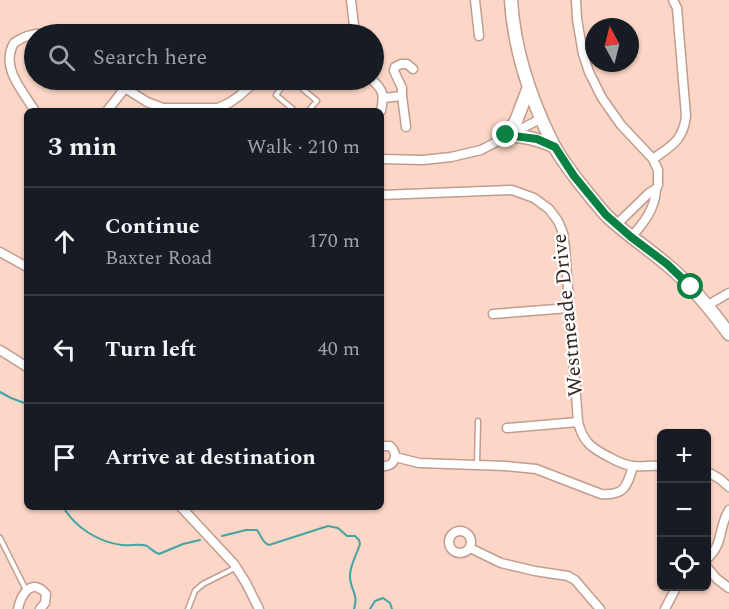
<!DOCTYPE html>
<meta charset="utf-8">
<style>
:root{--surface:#171b24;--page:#242831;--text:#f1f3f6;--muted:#9ea1a6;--line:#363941}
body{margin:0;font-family:Spectral,serif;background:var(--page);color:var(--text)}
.controls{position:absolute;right:18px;bottom:18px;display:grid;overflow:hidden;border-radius:9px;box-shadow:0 2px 4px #0004}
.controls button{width:54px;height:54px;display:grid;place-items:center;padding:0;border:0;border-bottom:2px solid var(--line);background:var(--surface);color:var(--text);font:30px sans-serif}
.compass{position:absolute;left:585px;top:18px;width:54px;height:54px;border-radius:50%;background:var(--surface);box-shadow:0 2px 4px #0004;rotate:353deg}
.stop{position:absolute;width:18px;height:18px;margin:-14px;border:4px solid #0b8043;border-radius:50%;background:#fff}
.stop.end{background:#0b8043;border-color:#fff;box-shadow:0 2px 6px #0008}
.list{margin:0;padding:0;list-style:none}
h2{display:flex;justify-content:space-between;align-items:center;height:78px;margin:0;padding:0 24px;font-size:26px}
h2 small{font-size:20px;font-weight:400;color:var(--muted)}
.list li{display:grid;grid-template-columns:39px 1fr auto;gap:18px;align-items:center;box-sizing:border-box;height:108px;padding:0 24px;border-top:2px solid var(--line)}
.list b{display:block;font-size:22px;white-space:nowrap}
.list p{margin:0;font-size:20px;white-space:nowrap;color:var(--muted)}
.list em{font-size:20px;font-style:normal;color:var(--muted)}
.icon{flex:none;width:33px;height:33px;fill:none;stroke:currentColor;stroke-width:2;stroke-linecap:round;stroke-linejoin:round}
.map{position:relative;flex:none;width:729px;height:609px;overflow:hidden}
.search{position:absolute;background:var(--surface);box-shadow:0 2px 4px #0004;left:24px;top:24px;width:360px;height:66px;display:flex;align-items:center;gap:15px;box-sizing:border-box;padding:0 21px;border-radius:33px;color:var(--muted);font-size:22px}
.panel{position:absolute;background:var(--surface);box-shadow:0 2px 4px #0004;left:24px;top:108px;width:360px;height:402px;border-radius:9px}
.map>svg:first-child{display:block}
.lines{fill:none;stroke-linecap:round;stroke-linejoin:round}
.stream{stroke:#42a4a4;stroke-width:2}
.lane-casing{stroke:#c19d8f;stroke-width:7}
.street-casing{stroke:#c19d8f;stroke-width:11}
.secondary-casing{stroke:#c19d8f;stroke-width:15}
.lane{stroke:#fff;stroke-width:4}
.street{stroke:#fff;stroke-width:8}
.secondary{stroke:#fff;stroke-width:12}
.route{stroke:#0b8043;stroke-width:8}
.labels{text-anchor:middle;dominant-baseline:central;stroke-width:4.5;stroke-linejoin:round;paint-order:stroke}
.street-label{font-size:21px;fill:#342620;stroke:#fff}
</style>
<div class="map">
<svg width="729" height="609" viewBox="0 0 729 609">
<rect width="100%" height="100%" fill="#fcd6c6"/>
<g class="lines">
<path class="stream" d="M0,392L11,398L27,404
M63,507C76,528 98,542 122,545C130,546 140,543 147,546C151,549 154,552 159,554L183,544L200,540
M222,536L246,530H257C261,535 262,543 269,545L328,526L338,528L347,536H355L359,540L360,544C357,554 350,565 350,576C350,590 359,594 354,609
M370,609L375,601L383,598L390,603L392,609"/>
<g class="lane-casing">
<path id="lane" d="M287,80L276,95L295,111
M292,80L317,101L308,111
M477,465L478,421
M0,538L26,590
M188,609L195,591L203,584L235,568"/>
</g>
<g class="street-casing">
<path id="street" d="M351,0L355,34
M475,0L479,36
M576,0L577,19L583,54L589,72L602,98L621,125L653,159L658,170V185L656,189L649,193L616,225
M116,80L125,88L147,102L163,108H218L229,103L239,96L257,80
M372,80C384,90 384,96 381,111
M402,96L406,127
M383,98L402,96V88L394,71L395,67L401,64H407L413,69
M35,111C22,90 0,67 14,43C25,35 36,32 50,34
M107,111L125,88
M381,159L423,160L451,157L481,150L542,118
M653,159C671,146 683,141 686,116L677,8L673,0
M381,195L512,190L534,198L549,209L558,221L563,233L565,248L578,422C583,443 593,449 611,458C618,462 625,465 633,466C642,467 652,465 662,466
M631,237C644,223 655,209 656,189
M0,252L27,267
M708,305L729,293
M493,314L569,308
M0,350L27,367
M507,428L578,422
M381,446H390C400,455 394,468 381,466
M395,457L419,463L506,466L536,469L601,494C625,496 627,486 633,466
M706,471L720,479L729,487
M181,507L234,564L246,583L259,609
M449 542a11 11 0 1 1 22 0a11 11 0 1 1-22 0Z
M470,548L501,563L535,571L568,576L575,580L600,609
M706,560C711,555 716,550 718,543C722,532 722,521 729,510
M706,566L717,579L729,588
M18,609C21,594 32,577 46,594L45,603L40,609
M665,609L677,586"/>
</g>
<g class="secondary-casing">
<path id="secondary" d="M511,0C514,49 531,100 553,144C563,163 577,180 590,196C596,203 602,211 608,217C626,234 646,247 665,263C690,283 710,308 729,334
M506,135L516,121L529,87
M506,135C525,136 538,139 555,147"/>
</g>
<use href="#lane" class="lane"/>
<use href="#street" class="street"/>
<use href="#secondary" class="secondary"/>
</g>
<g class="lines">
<path class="route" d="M506,135L537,139L555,147L574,176L606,215L631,237L667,264L691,287"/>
</g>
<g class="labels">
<g class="street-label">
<text transform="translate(568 315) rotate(-96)">Westmeade Drive</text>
</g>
</g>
</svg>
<div class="controls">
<button>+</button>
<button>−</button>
<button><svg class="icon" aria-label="locate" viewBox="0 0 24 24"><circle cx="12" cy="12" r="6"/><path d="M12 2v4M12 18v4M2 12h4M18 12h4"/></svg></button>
</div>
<svg class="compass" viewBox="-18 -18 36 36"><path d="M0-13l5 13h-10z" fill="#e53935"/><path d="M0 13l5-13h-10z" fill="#9ea1a6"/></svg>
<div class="stop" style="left:691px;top:287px"></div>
<div class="stop end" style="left:506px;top:135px"></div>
<div class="search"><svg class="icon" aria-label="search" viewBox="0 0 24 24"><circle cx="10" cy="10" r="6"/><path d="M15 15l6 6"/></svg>Search here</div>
<section class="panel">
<h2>3 min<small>Walk · 210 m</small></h2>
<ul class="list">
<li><svg class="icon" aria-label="ahead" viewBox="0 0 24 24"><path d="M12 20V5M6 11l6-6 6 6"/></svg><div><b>Continue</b><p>Baxter Road</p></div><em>170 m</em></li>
<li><svg class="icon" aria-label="left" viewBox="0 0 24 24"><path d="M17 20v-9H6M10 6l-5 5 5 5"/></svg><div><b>Turn left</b></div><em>40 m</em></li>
<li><svg class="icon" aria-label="arrive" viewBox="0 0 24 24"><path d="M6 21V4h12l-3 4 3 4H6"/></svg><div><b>Arrive at destination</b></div></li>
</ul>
</section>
</div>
